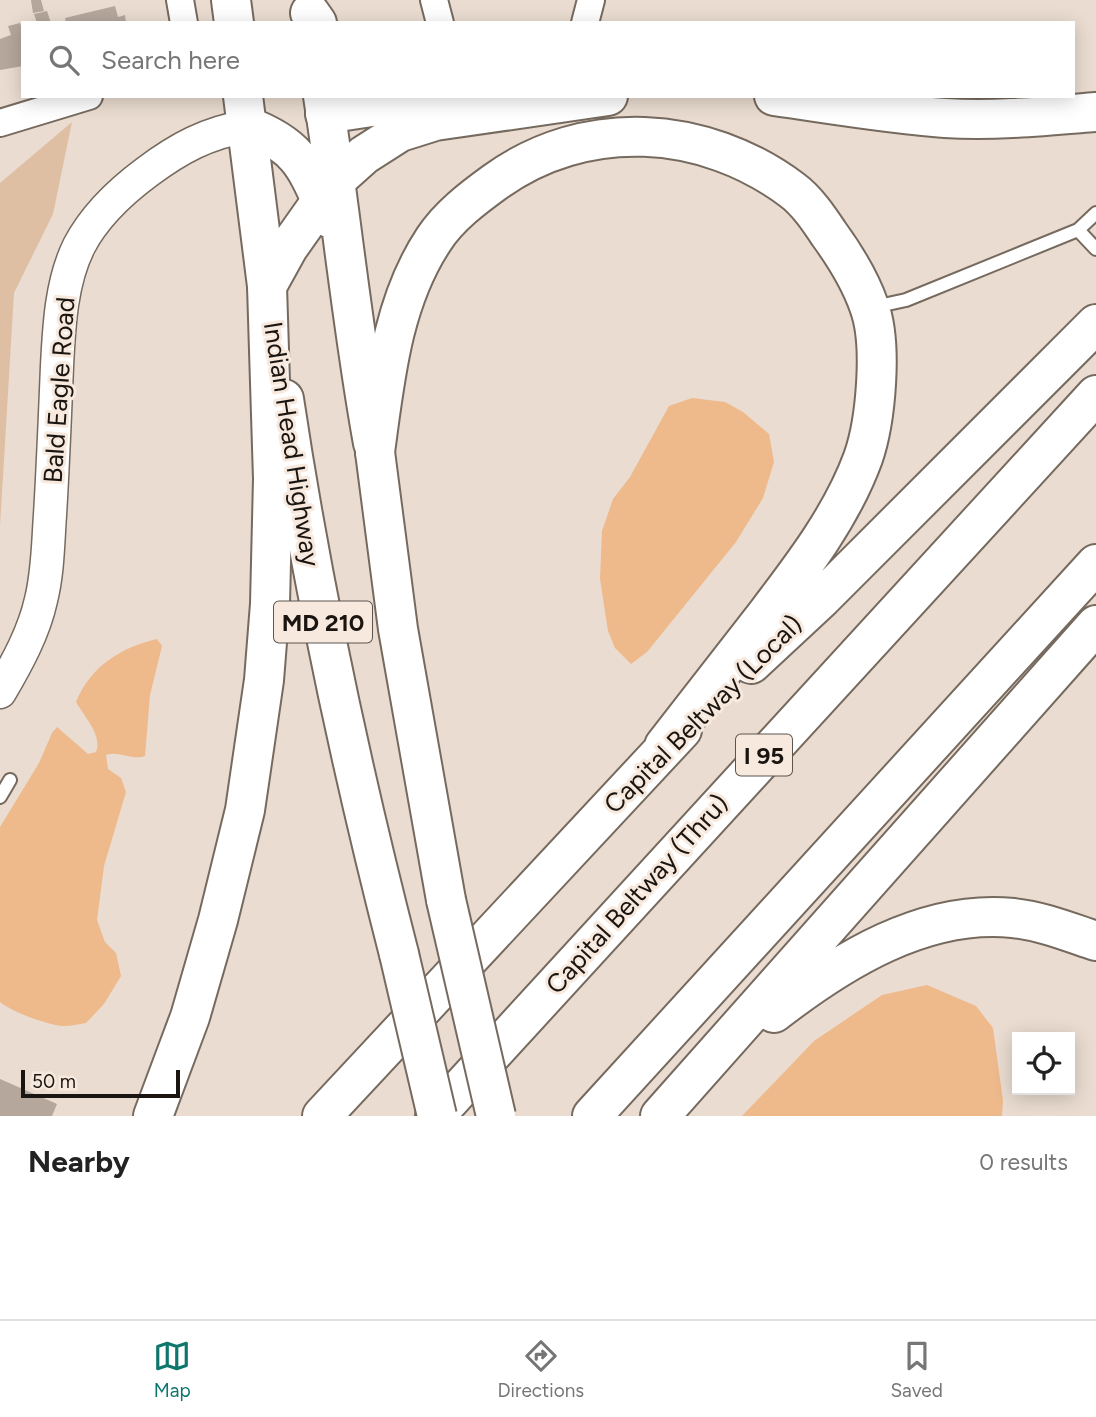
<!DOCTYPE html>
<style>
:root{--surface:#fff;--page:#f2f2f2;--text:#222;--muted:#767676;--line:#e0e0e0;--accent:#0f766e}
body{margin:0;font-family:Figtree,sans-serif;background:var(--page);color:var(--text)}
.controls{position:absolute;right:21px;bottom:21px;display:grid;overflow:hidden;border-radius:0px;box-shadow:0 4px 18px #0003}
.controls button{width:63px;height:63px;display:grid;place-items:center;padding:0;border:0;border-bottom:2px solid var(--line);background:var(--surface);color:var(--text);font:35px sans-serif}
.scale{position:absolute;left:21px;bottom:18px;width:159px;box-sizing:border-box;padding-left:7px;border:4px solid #1a1511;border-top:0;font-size:19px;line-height:24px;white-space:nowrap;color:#1a1511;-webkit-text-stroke:5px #f7e9dd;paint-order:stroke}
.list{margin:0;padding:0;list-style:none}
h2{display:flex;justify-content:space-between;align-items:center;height:91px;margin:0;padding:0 28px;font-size:30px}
h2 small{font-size:23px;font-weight:400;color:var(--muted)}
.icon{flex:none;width:38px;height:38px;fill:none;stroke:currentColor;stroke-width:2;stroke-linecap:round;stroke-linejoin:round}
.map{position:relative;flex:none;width:1096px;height:1116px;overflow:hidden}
.search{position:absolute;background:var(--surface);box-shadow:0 4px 18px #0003;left:21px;right:21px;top:21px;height:77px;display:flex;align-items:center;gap:18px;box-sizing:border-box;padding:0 24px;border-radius:0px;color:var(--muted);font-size:26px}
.sheet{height:203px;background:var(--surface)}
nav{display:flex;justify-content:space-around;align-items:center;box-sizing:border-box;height:98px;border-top:2px solid var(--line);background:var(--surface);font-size:19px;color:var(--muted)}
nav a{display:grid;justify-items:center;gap:4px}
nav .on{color:var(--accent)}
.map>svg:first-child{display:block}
.green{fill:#dfbfa4}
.water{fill:#eeb98b}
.building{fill:#b5a79c}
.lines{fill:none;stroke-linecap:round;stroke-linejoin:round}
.service-casing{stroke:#766a5f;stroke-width:16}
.minor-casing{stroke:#766a5f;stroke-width:30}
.tertiary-casing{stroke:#766a5f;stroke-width:35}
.primary-casing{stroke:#766a5f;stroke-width:42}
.trunk-casing{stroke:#766a5f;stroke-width:42}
.motorway-casing{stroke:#766a5f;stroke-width:42}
.service{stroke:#fff;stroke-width:12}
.minor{stroke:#fff;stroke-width:26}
.tertiary{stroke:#fff;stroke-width:32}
.primary{stroke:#fff;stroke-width:38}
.trunk{stroke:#fff;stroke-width:38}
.motorway{stroke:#fff;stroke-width:38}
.trunk-bridge-casing{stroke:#766a5f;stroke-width:42;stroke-linecap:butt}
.trunk-bridge{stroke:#fff;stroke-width:38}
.labels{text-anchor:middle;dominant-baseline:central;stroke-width:6;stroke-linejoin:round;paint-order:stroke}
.shield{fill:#f7e9dd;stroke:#5c554e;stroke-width:2}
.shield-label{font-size:24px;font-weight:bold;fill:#1a1511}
.street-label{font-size:26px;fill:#1a1511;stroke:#f7e9dd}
</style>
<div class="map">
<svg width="1096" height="1116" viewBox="0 0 1096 1116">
<rect width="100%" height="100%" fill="#eadcd0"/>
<path class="green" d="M72,122L53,214L14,293L0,526V183Z"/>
<path class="water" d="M692,398L725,402L743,412L769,434L774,462L763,498L736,542L647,652L631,664L615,648L608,631L600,579L602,531L613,499L630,477L669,406Z
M157,639L162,646L150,695L145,756C132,761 119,750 106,755L108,769L121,778L126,792L104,866L97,920L105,942L116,953L121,976L104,1004L86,1023C79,1024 71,1026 63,1026C48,1025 12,1012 0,1002V827L39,763L52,733L57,727L88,754L96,752C103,736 84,716 76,702C91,666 120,648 157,639Z
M927,985L976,1006L993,1028L1003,1101L1002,1116H742L814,1041L882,995Z"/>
<path class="building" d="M31,0H41L44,11L33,13Z
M115,6L118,17L125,15L126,23H66L65,18Z
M47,11L51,23H37L34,14Z
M20,23L23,31V66L0,70V39L11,35L8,26Z
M0,1079L57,1104L52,1116H0Z"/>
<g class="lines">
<g class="service-casing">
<path id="service" d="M1078,230L1096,249
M874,307L906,300L1078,230L1096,213
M0,797L10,780"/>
</g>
<g class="minor-casing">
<path id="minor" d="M180,0L184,23
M434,0L440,23
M585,23L591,0
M0,123L89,96"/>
</g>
<g class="tertiary-casing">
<path id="tertiary" d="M0,692C17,663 34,632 41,600C48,572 48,543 50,515C53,466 55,416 57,366C59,327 61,282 79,246C94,217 120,192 147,172C179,148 207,133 247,126"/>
</g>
<g class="primary-casing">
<path id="primary" d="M231,0L234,23
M243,96L267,286
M323,96C341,212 352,328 373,443
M247,126C302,147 306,168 329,218"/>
</g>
<g class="trunk-casing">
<path id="trunk" d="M284,399C312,586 352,771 399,954
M375,452L398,629L446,900"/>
</g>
<g class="motorway-casing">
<path id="motorway" d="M310,13L317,23
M774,96C831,104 888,114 945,118C996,121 1046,116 1096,112
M325,114L418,100L460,99
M375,452C385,379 392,302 434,239C449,216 473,198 495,182C585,117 704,124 792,190C807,201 819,219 829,234C845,256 860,280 869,306C883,343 876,421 863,458C841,518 800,570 762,620C729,662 697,704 664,746
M751,664L822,598L1096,324
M774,1013C841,961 924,909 1013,918C1042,921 1069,932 1096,941
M153,1116L190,1017L218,920L245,810L264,680L270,604L273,479L267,286L288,248L336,180L364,155L400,132L435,121L608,96
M322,1116L682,730
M435,1116L1096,395
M592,1116L1096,564
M660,1116L1096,625"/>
</g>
<use href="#service" class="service"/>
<use href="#minor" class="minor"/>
<use href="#tertiary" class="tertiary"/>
<use href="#primary" class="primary"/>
<use href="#trunk" class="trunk"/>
<use href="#motorway" class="motorway"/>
<g class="trunk-bridge-casing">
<path id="trunk-bridge" d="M446,900L496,1116
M399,954L437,1116"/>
</g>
<use href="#trunk-bridge" class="trunk-bridge"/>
</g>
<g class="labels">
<g class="shield">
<rect x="274" y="601.5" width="98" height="41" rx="5"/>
<rect x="736" y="734.5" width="56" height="41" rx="5"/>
</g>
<g class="shield-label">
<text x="323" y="622">MD 210</text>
<text x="764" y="755">I 95</text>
</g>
<g class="street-label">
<text transform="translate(59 390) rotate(-86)">Bald Eagle Road</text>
<text transform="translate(292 444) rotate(81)">Indian Head Highway</text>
<text transform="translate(703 714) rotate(-45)">Capital Beltway (Local)</text>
<text transform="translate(637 894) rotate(-48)">Capital Beltway (Thru)</text>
</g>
</g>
</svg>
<div class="controls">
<button><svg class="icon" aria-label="locate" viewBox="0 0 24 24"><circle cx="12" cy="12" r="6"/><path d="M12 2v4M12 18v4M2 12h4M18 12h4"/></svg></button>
</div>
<div class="scale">50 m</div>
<div class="search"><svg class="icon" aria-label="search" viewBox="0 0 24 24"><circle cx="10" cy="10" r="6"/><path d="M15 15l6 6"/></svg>Search here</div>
</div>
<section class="sheet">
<h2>Nearby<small>0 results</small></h2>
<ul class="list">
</ul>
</section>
<nav>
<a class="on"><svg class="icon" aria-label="map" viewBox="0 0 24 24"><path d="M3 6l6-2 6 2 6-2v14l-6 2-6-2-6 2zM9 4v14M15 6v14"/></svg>Map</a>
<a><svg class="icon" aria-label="directions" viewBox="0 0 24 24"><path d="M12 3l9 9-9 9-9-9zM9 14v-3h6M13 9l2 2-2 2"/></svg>Directions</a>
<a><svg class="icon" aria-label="saved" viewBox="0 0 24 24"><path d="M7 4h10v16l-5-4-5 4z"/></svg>Saved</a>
</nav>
